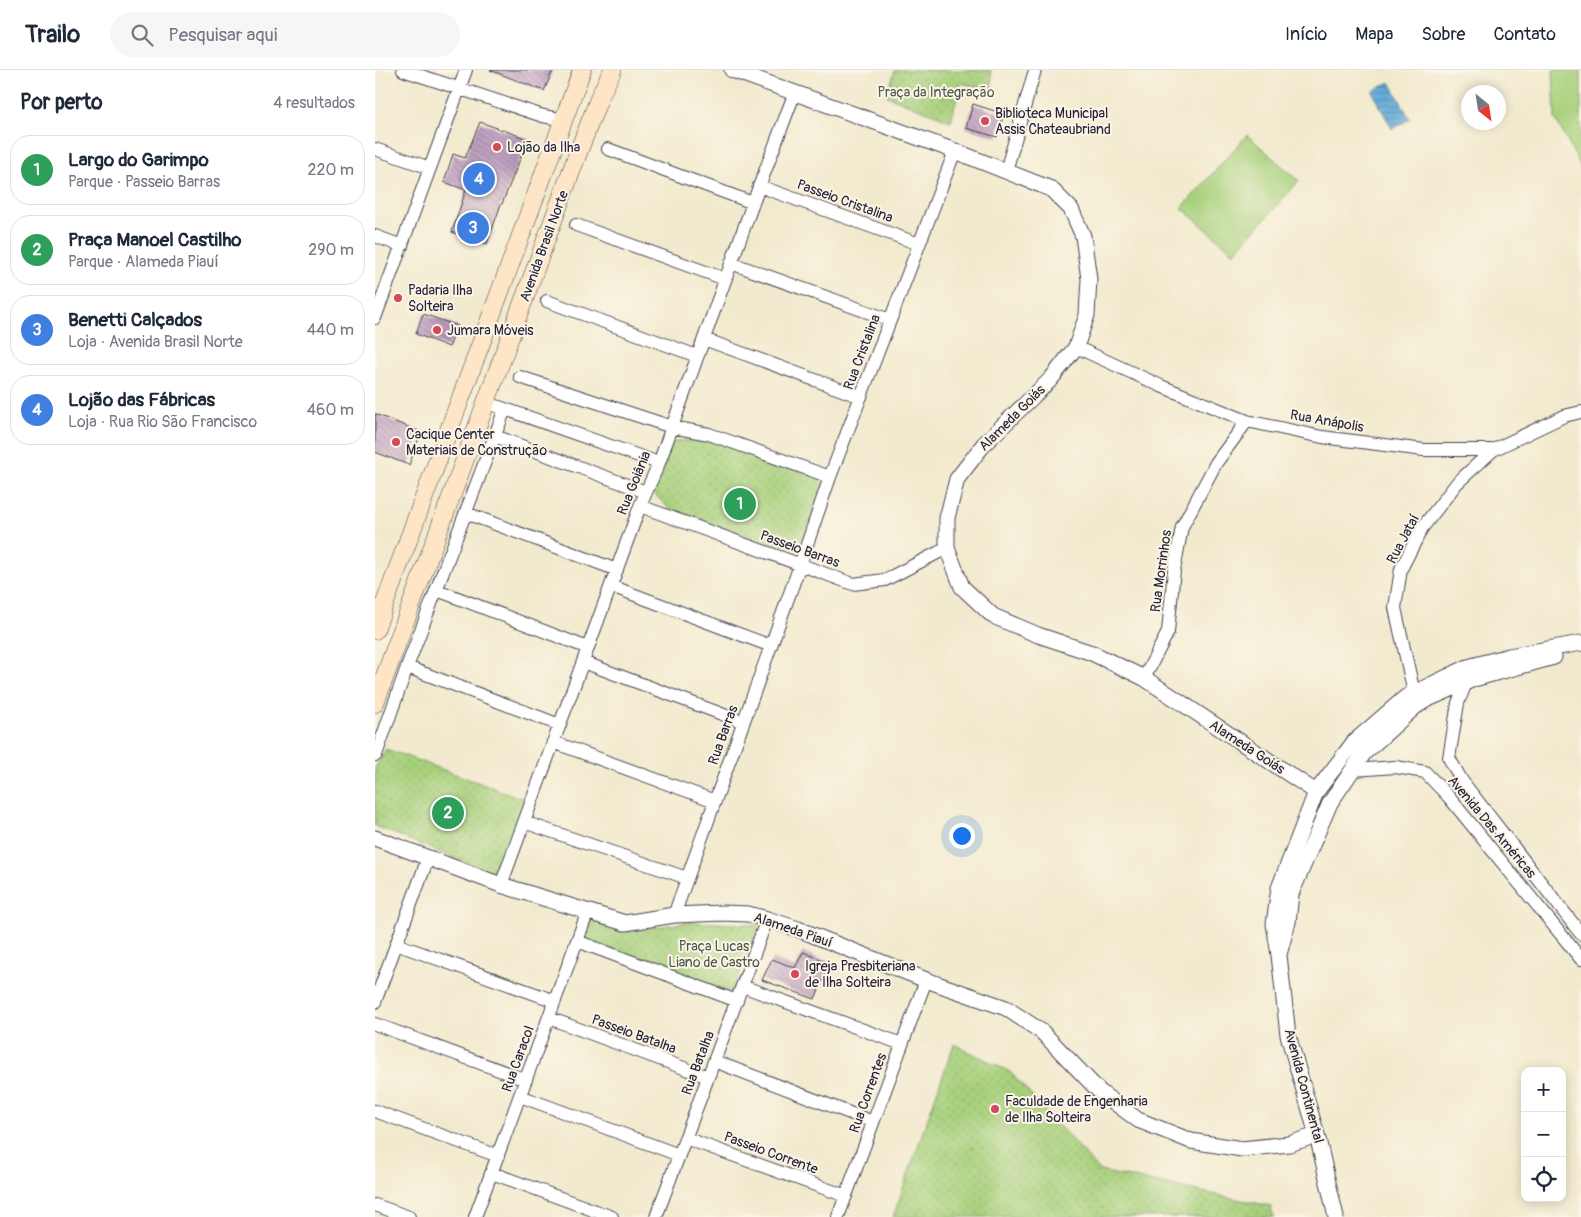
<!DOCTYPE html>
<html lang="pt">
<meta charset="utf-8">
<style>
:root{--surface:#fff;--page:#f6f6f7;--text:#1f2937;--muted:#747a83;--line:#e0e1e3;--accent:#1a73e8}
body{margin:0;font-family:Pangolin,sans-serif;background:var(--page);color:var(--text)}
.controls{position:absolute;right:15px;bottom:15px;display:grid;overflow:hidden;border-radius:10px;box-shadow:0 2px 12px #0003}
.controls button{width:45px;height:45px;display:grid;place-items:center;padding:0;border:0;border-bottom:1px solid var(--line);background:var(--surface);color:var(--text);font:25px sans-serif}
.compass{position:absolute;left:1086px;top:15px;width:45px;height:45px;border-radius:50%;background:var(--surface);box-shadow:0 2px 12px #0003;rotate:150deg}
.you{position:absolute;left:586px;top:765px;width:18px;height:18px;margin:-12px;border:4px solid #fff;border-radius:50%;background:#1a73e8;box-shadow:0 0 0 8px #1a73e833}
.badge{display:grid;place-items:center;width:32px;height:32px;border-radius:50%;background:var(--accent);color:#fff;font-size:16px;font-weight:700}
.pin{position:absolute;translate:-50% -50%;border:2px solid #fff;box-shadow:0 1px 5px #0006}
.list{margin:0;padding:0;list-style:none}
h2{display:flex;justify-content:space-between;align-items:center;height:65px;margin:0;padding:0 20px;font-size:21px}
h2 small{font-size:16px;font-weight:400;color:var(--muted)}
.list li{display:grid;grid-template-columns:32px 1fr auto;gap:15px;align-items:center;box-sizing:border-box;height:70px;margin:0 10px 10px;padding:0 10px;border:1px solid var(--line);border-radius:20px}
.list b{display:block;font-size:19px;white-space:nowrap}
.list p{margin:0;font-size:16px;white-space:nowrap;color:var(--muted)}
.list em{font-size:16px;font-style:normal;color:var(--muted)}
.icon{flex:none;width:28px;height:28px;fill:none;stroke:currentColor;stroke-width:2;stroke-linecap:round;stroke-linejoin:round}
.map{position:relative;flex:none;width:1206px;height:1147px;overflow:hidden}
header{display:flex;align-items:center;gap:30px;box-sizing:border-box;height:70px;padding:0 25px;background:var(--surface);border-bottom:1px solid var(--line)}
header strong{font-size:24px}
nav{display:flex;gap:28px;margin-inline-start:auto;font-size:18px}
.search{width:350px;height:45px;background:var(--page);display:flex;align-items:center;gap:12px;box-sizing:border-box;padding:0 18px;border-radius:28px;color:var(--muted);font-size:19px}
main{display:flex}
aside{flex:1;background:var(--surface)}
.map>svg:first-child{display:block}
.grass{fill:#a7d07c;stroke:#64795c}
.park{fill:url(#park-dots);stroke:#64795c}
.water{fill:url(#water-rules);stroke:#406588}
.building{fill:url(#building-back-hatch)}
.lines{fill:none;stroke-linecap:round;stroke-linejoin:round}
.minor-casing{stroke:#414051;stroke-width:14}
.tertiary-casing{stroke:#414051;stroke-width:17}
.secondary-casing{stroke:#414051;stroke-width:19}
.minor{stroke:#fff;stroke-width:12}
.tertiary{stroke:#fff;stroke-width:15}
.secondary{stroke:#fde5c5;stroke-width:18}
.poi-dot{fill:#d1495b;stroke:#fcf5e5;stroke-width:2}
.labels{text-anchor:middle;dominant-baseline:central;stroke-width:4;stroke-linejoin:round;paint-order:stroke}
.park-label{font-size:14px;fill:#4a564e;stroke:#fcf5e5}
.poi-label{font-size:14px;fill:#22223b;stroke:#fcf5e5;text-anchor:start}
.street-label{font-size:14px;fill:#22223b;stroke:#fcf5e5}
</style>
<header>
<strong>Trailo</strong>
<div class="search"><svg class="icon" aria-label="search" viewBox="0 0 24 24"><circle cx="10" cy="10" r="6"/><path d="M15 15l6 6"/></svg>Pesquisar aqui</div>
<nav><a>Início</a><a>Mapa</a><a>Sobre</a><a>Contato</a></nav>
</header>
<main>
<aside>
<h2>Por perto<small>4 resultados</small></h2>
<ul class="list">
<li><span class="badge" style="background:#2e9e5b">1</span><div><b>Largo do Garimpo</b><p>Parque · Passeio Barras</p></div><em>220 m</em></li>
<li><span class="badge" style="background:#2e9e5b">2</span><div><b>Praça Manoel Castilho</b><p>Parque · Alameda Piauí</p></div><em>290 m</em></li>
<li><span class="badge" style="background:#3f7fe0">3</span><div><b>Benetti Calçados</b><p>Loja · Avenida Brasil Norte</p></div><em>440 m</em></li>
<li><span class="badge" style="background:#3f7fe0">4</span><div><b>Lojão das Fábricas</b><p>Loja · Rua Rio São Francisco</p></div><em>460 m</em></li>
</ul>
</aside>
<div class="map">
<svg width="1206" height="1147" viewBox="0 0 1206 1147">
<defs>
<pattern id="park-dots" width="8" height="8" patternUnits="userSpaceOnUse" patternTransform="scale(1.25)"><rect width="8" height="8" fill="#a7d07c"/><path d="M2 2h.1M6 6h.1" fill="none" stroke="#8fb26c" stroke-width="1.8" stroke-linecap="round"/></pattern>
<pattern id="water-rules" width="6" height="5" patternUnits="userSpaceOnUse" patternTransform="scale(1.25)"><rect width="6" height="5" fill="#5ea8d6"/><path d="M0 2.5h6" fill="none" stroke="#4d88af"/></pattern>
<pattern id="building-back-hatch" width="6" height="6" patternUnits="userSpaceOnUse" patternTransform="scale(1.25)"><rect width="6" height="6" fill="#bb9abe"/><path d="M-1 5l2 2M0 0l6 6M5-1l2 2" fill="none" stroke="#987d9c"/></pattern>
</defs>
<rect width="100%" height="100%" fill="#fcf5e5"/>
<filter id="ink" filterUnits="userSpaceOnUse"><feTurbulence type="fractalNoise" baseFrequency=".02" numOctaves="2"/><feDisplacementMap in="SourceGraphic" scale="10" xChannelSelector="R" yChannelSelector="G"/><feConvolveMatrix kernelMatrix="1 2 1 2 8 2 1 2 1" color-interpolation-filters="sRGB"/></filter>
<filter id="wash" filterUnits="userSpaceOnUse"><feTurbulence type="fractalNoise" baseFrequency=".0096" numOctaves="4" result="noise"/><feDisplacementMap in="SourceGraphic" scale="20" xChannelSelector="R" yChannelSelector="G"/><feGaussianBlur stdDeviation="1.12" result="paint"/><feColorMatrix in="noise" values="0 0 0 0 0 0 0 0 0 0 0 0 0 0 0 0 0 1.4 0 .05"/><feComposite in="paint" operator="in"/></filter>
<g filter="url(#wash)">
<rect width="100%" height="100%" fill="#f2eace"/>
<path class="grass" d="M1178,0H1206V97L1180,48Z
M872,65L924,111L859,183L807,138Z"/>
<path class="park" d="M520,0H616L617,21L586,13L576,51L512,26Z
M334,367L450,410L421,488L301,445L277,422L296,372Z
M11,679L152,730L121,805L0,756V698Z
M215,851L253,861L316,852L384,855L357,923L209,870Z
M579,974L635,1002L725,1101L895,1136L899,1147H518Z"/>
<path class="water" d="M1015,12L1035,49L1017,59L997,21Z"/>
<g id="blocks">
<path class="building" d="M115,0H178L169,21Z
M598,34L629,44L622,67L591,58Z
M105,52L153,69L127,134H126L112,174L77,162L91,120L69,112L78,84L90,88Z
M48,244L83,256L74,277L41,264Z
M0,344L46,362L34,395L0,382Z
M428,882L455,893L440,929L387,910L397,889L420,898Z"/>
</g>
</g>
<g filter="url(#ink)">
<use href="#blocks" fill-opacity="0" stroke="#414051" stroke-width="1"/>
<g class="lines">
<g class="minor-casing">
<path id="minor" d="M28,0L168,46L189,50
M0,79L55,98
M233,79L378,133
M631,101L660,0
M384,116L544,174
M201,155L350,209
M0,166L27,176
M356,193L515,250
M172,231L322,286
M0,248L91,0
M329,269L486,327
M701,277L786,316L872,351L947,367L1049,380H1118L1189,346L1206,342
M145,307L297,357L334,364L455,407
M110,332L284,393
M120,366L271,422
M265,436L478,514L510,510L572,478
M91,443L242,500
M236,516L396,576
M62,520L213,578
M208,592L368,652
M32,597L185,655
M769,608L793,562L799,500L807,457L841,393L872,351
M1091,613L1083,633L1074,688L1087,711L1206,864
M1039,623L1020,538L1026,499L1047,458L1082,413L1118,380
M178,672L340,731
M1,685L32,597L130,339
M978,700L1021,697L1050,702L1073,726L1206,889
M149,752L312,808
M126,815L265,436L284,393L378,133L420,22
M299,845L425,495L455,407L580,81
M202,871L362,931
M21,874L180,931
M367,916L527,974
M0,932L53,788
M174,948L333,1007
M0,954L151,1010
M339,991L498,1052
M145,1026L304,1085
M0,1041L123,1086
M310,1068L471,1126
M117,1103L237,1147
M0,1135L34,1147
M100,1147L213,841
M281,1147L392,849
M463,1147L551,910"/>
</g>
<g class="tertiary-casing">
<path id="tertiary" d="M357,0L580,81L676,119L696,139L708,166L714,209L712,245L701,277L676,309L609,374L582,409L572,448V478L587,517L618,546L663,565L717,583L769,608L941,722
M0,768L126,815L250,853L299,845L348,843L373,844L392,849L423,859L551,910L631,938L667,962L725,1022L763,1050L816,1071L867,1079L914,1074L942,1065
M905,881L913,852L916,824L955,733L989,683L1040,637L1051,630L1099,609L1179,587
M961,1147L942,1065L913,965L904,885L899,854L904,818L941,722L979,672L1031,627L1039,623L1093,597L1134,586L1206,573"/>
</g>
<g class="secondary-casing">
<path id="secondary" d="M0,560L207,0
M0,633L203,83L225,26L237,1"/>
</g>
<use href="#minor" class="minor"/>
<use href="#tertiary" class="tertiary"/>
<use href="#secondary" class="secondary"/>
</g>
</g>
<g class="poi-dot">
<circle cx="610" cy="51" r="5"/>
<circle cx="122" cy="77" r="5"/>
<circle cx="23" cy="228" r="5"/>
<circle cx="62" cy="260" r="5"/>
<circle cx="21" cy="372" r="5"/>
<circle cx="420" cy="904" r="5"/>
<circle cx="620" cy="1039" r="5"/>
</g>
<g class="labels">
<g class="park-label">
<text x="561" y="22">Praça da Integração</text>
<text x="339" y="876">Praça Lucas<tspan x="339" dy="16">Liano de Castro</tspan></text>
</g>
<g class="poi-label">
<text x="620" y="43">Biblioteca Municipal<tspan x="620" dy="16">Assis Chateaubriand</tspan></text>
<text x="132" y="77">Lojão da Ilha</text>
<text x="33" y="220">Padaria Ilha<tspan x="33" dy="16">Solteira</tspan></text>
<text x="72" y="260">Jumara Móveis</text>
<text x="31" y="364">Cacique Center<tspan x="31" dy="16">Materiais de Construção</tspan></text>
<text x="430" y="896">Igreja Presbiteriana<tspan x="430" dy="16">de Ilha Solteira</tspan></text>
<text x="630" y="1031">Faculdade de Engenharia<tspan x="630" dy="16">de Ilha Solteira</tspan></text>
</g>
<g class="street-label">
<text transform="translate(470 131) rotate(20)">Passeio Cristalina</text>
<text transform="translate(169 176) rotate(-70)">Avenida Brasil Norte</text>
<text transform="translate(487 282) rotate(-69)">Rua Cristalina</text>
<text transform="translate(637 348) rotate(-45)">Alameda Goiás</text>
<text transform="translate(952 351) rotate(10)">Rua Anápolis</text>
<text transform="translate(259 413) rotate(-68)">Rua Goiânia</text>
<text transform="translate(1028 469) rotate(-62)">Rua Jataí</text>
<text transform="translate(425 479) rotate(20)">Passeio Barras</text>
<text transform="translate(786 501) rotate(-82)">Rua Morrinhos</text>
<text transform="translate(348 665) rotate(-70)">Rua Barras</text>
<text transform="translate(872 677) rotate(33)">Alameda Goiás</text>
<text transform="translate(1117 757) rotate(50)">Avenida Das Américas</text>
<text transform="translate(418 860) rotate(19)">Alameda Piauí</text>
<text transform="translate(259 964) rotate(20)">Passeio Batalha</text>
<text transform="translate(143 989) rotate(-70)">Rua Caracol</text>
<text transform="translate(323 993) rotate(-69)">Rua Batalha</text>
<text transform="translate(929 1016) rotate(75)">Avenida Continental</text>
<text transform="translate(493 1023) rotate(-70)">Rua Correntes</text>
<text transform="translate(396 1083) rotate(20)">Passeio Corrente</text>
</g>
</g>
</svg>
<div class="controls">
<button>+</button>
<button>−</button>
<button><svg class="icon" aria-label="locate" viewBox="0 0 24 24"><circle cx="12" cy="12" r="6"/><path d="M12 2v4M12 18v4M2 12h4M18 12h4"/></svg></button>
</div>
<svg class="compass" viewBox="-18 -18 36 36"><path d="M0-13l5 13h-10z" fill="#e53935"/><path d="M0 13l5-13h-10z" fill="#747a83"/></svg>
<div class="you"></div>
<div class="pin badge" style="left:365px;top:434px;background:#2e9e5b">1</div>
<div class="pin badge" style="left:73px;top:743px;background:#2e9e5b">2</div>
<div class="pin badge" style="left:98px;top:158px;background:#3f7fe0">3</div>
<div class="pin badge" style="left:104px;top:109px;background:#3f7fe0">4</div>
</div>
</main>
